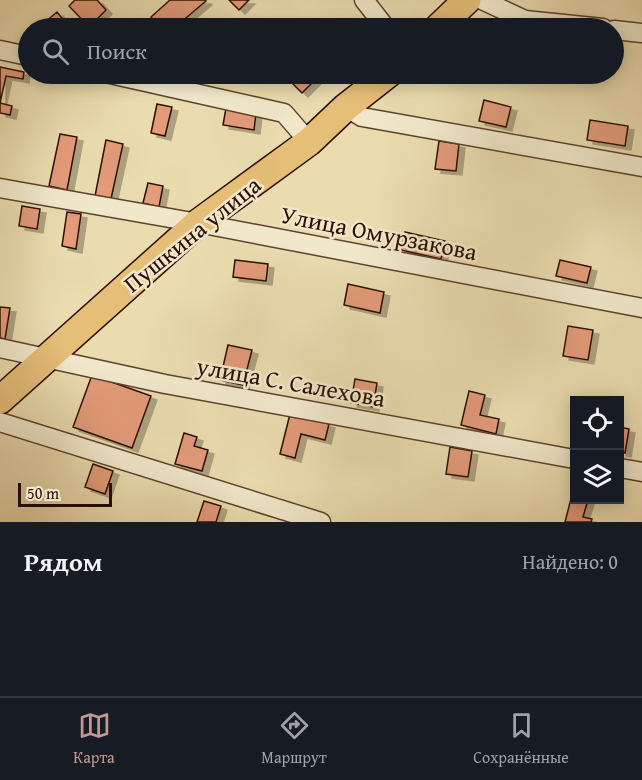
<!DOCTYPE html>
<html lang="ru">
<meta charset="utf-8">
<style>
:root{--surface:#171b24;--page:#20242c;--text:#f1f3f6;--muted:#9ea1a6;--line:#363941;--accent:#c59692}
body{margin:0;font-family:"Gentium Book Plus",serif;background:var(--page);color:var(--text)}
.controls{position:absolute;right:18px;bottom:18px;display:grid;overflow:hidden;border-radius:0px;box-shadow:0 3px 15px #0003}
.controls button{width:54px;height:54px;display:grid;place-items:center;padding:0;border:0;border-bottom:2px solid var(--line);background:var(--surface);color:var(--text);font:30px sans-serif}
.scale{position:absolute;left:18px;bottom:15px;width:94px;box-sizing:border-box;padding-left:6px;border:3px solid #2c0f00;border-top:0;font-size:16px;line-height:21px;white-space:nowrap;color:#2c0f00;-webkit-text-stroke:4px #f1e8cb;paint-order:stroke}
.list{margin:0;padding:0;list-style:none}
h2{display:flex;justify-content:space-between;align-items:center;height:78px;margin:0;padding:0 24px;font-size:26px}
h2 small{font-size:20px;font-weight:400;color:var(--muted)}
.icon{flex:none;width:33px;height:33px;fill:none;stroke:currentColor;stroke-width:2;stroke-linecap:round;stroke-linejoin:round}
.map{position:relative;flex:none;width:642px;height:522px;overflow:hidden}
.search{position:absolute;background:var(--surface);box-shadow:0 3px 15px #0003;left:18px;right:18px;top:18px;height:66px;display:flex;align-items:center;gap:15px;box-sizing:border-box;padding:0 21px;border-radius:33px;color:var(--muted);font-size:22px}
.sheet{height:174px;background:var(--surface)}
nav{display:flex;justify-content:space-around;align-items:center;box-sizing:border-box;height:84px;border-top:2px solid var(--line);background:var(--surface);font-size:16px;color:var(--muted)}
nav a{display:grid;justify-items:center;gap:3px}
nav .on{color:var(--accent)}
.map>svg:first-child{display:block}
.building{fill:#e39b7a;stroke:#2c0f00;stroke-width:1.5;filter:url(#shadow)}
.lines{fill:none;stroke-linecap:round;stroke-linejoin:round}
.minor-casing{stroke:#5c422c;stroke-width:21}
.highway-casing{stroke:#2c0f00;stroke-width:30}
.minor{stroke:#f1e8cb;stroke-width:18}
.highway{stroke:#e5be78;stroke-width:27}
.labels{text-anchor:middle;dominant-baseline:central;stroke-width:5;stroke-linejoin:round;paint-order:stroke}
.street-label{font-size:24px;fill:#2c0f00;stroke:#f1e8cb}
</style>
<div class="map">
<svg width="642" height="522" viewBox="0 0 642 522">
<defs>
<filter id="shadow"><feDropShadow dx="6" dy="4" stdDeviation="0" flood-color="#0004"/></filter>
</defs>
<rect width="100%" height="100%" fill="#eadcaf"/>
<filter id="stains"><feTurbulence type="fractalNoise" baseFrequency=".00333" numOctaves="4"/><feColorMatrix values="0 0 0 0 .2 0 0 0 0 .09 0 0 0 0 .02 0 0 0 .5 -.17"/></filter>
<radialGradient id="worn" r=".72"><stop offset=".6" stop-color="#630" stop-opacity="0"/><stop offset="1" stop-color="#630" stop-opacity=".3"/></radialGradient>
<path class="building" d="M75,0H97L106,10L89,27L69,6Z
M170,0H205L206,1L174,28H161L151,17Z
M229,0H249L239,10Z
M57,12L66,23L59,28H38Z
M0,67L24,72L23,79L6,76L0,103L12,106L10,115L0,113Z
M304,74H321L302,93L293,84Z
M484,100L511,107L506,127L479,121Z
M157,104L172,107L165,136L151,133Z
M226,108L256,113L254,130L223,125Z
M590,120L628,126L625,146L587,140Z
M60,134L77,137L67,190L49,186Z
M106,140L123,144L111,199L95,196Z
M439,141L459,144L456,171L435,169Z
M148,183L163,186L159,207L143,203Z
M22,206L40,209L37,229L19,226Z
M67,212L81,214L76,249L62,246Z
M405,232L445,241L441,259L401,250Z
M235,260L268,264L266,281L233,277Z
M560,260L591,267L587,283L556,276Z
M348,284L384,292L380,313L344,305Z
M0,307L10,308L5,339L0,338Z
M568,326L593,330L588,360L563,356Z
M228,345L252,350L243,385L220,380Z
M92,375L151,396L132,448L73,427Z
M355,379L377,383L373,407L351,403Z
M469,391L485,395L480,415L499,419L496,434L461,425Z
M290,414L329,424L325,440L301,434L295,458L280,454Z
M620,427L629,429L625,453L620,452Z
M184,433L197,437L194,446L208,450L202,471L175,464Z
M450,447L472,451L468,477L446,474Z
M93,464L113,471L105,494L85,487Z
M574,487V500H588L583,517L592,519L591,522H565Z
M204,501L221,506L216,522H197Z"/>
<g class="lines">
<g class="minor-casing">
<path id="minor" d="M364,0L386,28
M482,0L525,20L603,28
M614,30L642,33
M0,50L28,56
M110,74L284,113L309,142
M346,107L362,117L642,167
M0,188L198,223L642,308
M0,348L165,384L574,459
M0,422L321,522
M620,468L642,472"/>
</g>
<g class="highway-casing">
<path id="highway" d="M438,28L467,0
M0,400L198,223L309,142L346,107L388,74"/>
</g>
<use href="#minor" class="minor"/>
<use href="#highway" class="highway"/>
</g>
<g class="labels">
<g class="street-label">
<text transform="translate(379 233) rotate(11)">Улица Омурзакова</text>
<text transform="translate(192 234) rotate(-39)">Пушкина улица</text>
<text transform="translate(291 382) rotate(10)">улица С. Салехова</text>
</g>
</g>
<rect width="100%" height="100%" filter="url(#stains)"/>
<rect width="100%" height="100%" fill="url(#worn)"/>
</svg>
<div class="controls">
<button><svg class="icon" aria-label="locate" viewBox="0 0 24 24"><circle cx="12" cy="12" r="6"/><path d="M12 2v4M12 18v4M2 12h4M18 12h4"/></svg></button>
<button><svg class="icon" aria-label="layers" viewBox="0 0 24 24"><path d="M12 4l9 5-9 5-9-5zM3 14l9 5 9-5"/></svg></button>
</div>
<div class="scale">50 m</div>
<div class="search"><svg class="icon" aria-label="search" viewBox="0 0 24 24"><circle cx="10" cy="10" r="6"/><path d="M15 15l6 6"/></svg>Поиск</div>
</div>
<section class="sheet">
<h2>Рядом<small>Найдено: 0</small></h2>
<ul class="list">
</ul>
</section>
<nav>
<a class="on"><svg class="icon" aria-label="map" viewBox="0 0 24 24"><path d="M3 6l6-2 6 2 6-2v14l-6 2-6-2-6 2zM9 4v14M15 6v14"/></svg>Карта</a>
<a><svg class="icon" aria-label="directions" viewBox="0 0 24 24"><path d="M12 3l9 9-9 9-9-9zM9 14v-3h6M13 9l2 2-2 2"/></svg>Маршрут</a>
<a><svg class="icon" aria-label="saved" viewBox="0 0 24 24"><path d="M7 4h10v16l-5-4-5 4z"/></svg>Сохранённые</a>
</nav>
